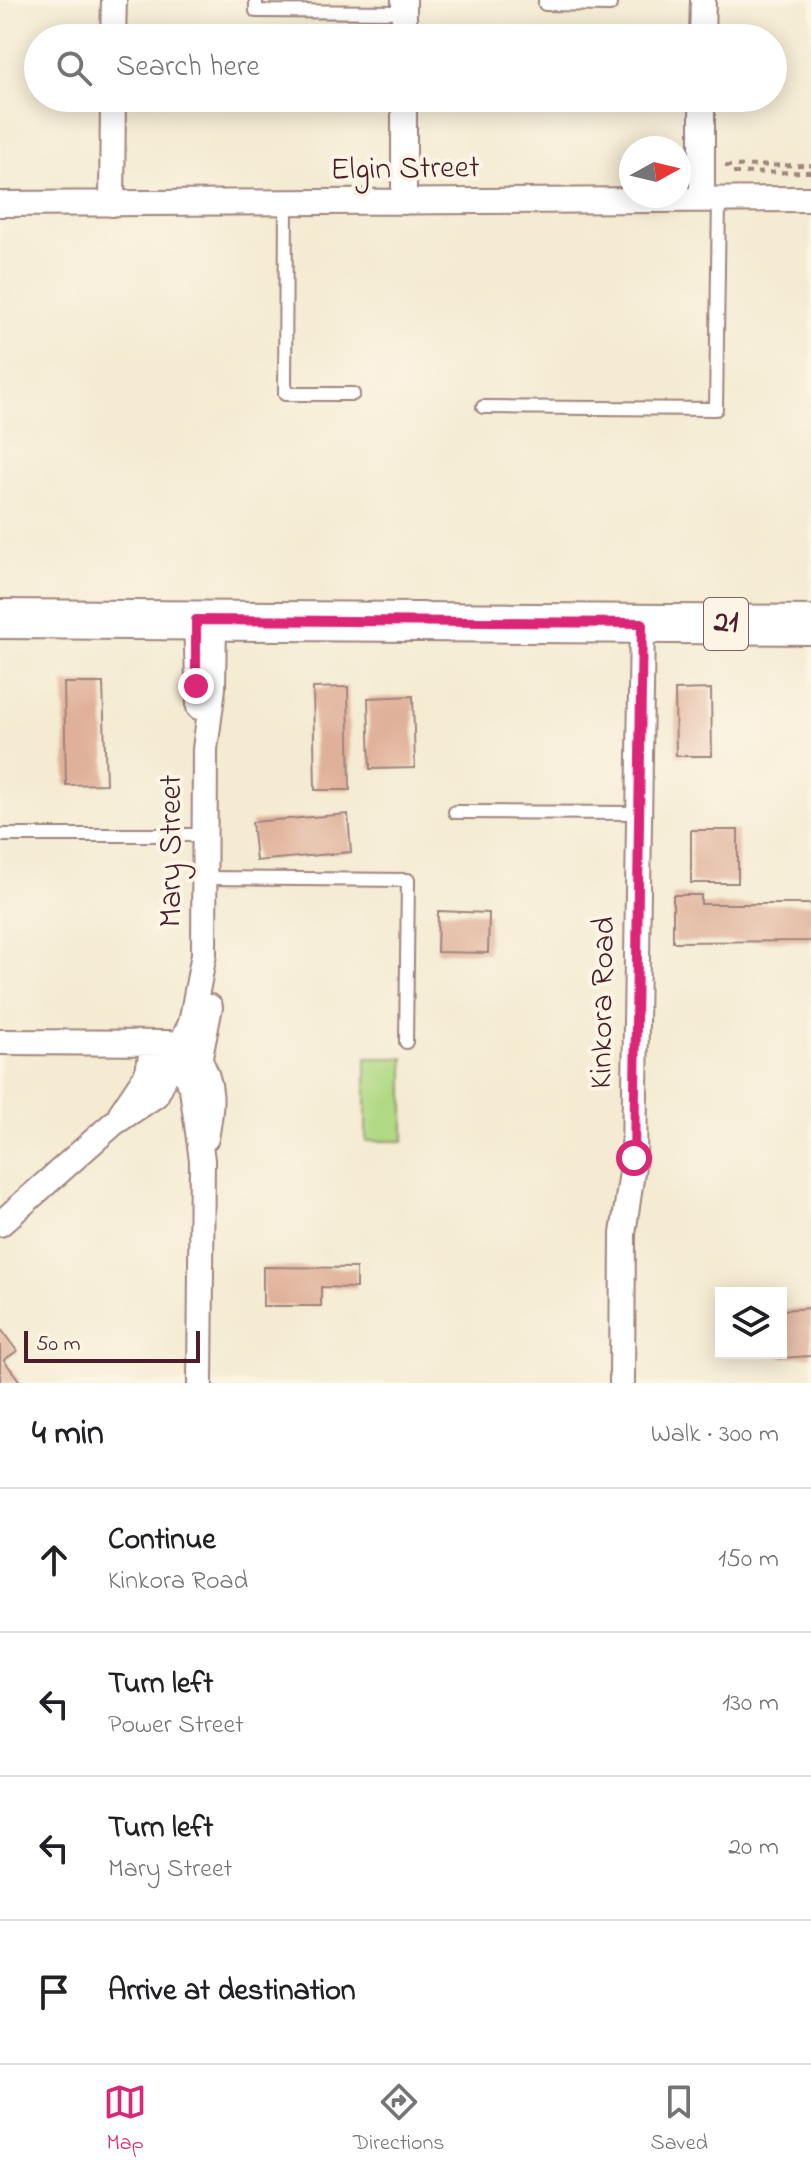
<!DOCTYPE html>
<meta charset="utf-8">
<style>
:root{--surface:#fff;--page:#f6f6f6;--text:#202124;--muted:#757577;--line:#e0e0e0;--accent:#db2777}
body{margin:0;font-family:"Indie Flower",sans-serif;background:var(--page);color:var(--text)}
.controls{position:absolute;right:24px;bottom:24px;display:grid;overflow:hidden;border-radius:0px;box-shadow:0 4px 20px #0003}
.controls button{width:72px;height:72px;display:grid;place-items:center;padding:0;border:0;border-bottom:2px solid var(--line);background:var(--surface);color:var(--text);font:40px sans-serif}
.compass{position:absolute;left:619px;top:136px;width:72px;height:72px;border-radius:50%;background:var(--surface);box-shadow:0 4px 20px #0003;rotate:82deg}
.scale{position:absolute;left:24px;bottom:20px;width:176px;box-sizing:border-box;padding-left:8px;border:4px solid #4a1f2b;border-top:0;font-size:22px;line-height:28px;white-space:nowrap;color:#4a1f2b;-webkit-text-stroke:6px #fcf5e5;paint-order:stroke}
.stop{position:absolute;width:24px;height:24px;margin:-18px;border:6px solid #db2777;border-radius:50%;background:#fff}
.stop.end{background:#db2777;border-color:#fff;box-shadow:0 2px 8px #0008}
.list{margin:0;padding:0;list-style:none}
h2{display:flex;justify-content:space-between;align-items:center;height:104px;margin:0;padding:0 32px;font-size:34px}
h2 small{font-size:26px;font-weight:400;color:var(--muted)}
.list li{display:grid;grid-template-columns:52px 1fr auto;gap:24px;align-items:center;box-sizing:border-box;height:144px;padding:0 32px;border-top:2px solid var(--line)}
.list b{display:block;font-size:30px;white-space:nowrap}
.list p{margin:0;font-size:26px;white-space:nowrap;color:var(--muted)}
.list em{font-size:26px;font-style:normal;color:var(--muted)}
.icon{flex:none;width:44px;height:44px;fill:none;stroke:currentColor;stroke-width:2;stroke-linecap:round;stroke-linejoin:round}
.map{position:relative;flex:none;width:811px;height:1383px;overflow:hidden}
.search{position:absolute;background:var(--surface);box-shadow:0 4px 20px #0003;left:24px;right:24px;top:24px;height:88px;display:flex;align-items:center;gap:20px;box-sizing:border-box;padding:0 28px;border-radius:44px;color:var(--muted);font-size:30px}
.sheet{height:680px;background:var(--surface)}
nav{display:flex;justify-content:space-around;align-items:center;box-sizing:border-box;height:112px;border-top:2px solid var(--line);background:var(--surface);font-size:22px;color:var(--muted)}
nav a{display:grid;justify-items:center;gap:4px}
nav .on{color:var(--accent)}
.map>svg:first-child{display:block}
.green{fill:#b0d984;stroke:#7d7c58;stroke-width:2}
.building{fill:#e0b19a}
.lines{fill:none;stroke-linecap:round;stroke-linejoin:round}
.lane-casing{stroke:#9f857e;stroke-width:16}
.street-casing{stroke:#9f857e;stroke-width:28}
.primary-casing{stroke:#9f857e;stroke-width:42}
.path{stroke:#9f857e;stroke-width:4;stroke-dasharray:6 6;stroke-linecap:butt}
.lane{stroke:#fff;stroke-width:12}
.street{stroke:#fff;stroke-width:24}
.primary{stroke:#fff;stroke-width:38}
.route{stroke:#db2777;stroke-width:10}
.labels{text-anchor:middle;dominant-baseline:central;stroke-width:8;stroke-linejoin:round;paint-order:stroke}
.shield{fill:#fcf5e5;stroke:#7f5f63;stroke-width:2}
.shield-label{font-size:30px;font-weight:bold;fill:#4a1f2b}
.street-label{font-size:32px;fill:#4a1f2b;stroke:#fcf5e5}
</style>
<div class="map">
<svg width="811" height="1383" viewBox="0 0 811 1383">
<rect width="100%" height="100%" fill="#fcf5e5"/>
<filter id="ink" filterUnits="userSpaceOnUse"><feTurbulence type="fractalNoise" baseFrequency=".0125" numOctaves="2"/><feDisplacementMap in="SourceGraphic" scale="16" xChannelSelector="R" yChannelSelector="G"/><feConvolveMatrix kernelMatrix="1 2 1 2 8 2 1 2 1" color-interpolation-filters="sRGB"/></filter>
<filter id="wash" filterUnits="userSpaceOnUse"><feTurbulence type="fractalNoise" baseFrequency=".006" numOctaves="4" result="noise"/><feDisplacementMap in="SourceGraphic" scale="32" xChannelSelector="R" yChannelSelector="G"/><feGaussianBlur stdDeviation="1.8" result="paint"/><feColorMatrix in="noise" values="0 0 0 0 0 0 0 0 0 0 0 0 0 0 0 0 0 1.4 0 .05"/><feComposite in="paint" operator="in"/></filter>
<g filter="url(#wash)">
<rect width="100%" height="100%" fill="#f4ebd2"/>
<path class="green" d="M366,1058H404V1141H366Z"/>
<g id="blocks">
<path class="building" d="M64,683H103L106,784L66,785Z
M348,687L350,790H315L313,688Z
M711,689L712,756H676L675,690Z
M413,696L415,768L370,769L368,698Z
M348,814L351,852L256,861L252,822Z
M691,830H738V883H691Z
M673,895H701V904H811V941L673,942Z
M438,911L489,913L488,953L437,952Z
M263,1267L356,1268V1288L321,1287V1306H263Z
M811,1308V1356L780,1358L781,1310Z
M0,1328L17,1351L4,1360L21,1383H0Z"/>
</g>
</g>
<g filter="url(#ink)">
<use href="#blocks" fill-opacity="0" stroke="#9f857e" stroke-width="2"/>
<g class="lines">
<g class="lane-casing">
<path id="lane" d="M256,0V11L404,12
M545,0V4L610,5
M286,203L285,394H353
M483,407L716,409L719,198
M455,812L639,813
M0,835H204
M204,878L408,880L406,1042"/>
</g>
<g class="street-casing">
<path id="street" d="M113,38L114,0
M404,38V0
M702,38L703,0
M702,199V98
M404,202V98
M0,204L811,199
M112,204L113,98
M196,620L199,707
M0,1042L170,1043
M154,1044L175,1059L186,1074L192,1089L202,1160L200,1383
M196,1055C215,1082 212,1107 206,1138
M189,1083L197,1072L210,1007
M121,1113L147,1074L154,1044
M0,1224L114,1123L156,1095L191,1023L204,954L205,749L213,688L214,620
M622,1383L623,1234L634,1158L642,623"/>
</g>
<g class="primary-casing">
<path id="primary" d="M0,619L811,625"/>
</g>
<path class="path" d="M725,166L811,165
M733,173L811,172"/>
<use href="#lane" class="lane"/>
<use href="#street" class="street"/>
<use href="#primary" class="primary"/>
</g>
</g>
<g class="lines" filter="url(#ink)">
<path class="route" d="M196,686V620L642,623L634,1158"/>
</g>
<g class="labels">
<rect class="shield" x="704" y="598" width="44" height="52" rx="6"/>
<g class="shield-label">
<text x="726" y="624">21</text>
</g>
<g class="street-label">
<text transform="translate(405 170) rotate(-1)">Elgin Street</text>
<text transform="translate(172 851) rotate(-90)">Mary Street</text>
<text transform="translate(604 1003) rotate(-89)">Kinkora Road</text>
</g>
</g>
</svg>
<div class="controls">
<button><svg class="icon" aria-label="layers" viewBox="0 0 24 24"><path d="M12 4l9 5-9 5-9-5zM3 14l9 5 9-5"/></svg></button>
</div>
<svg class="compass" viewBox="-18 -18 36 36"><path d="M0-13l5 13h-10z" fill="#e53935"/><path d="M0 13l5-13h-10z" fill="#757577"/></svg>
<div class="scale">50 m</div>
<div class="stop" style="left:634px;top:1158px"></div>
<div class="stop end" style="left:196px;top:686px"></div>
<div class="search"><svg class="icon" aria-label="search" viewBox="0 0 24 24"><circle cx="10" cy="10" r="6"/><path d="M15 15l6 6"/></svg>Search here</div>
</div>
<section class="sheet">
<h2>4 min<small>Walk · 300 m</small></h2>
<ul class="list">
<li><svg class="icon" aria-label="ahead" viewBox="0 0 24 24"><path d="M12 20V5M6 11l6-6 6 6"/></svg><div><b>Continue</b><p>Kinkora Road</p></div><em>150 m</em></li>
<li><svg class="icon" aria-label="left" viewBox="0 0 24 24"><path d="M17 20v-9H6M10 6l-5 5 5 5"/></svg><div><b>Turn left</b><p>Power Street</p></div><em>130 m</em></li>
<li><svg class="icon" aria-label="left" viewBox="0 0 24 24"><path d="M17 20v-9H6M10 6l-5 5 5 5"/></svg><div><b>Turn left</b><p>Mary Street</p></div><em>20 m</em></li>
<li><svg class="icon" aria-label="arrive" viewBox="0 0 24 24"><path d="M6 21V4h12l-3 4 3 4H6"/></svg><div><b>Arrive at destination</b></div></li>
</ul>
</section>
<nav>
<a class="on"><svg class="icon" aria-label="map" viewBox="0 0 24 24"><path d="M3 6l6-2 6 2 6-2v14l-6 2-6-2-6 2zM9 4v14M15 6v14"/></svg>Map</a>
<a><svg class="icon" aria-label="directions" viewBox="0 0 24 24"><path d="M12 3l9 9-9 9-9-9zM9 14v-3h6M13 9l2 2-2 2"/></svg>Directions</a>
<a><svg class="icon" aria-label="saved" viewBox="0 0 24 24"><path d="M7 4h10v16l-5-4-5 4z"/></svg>Saved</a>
</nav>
